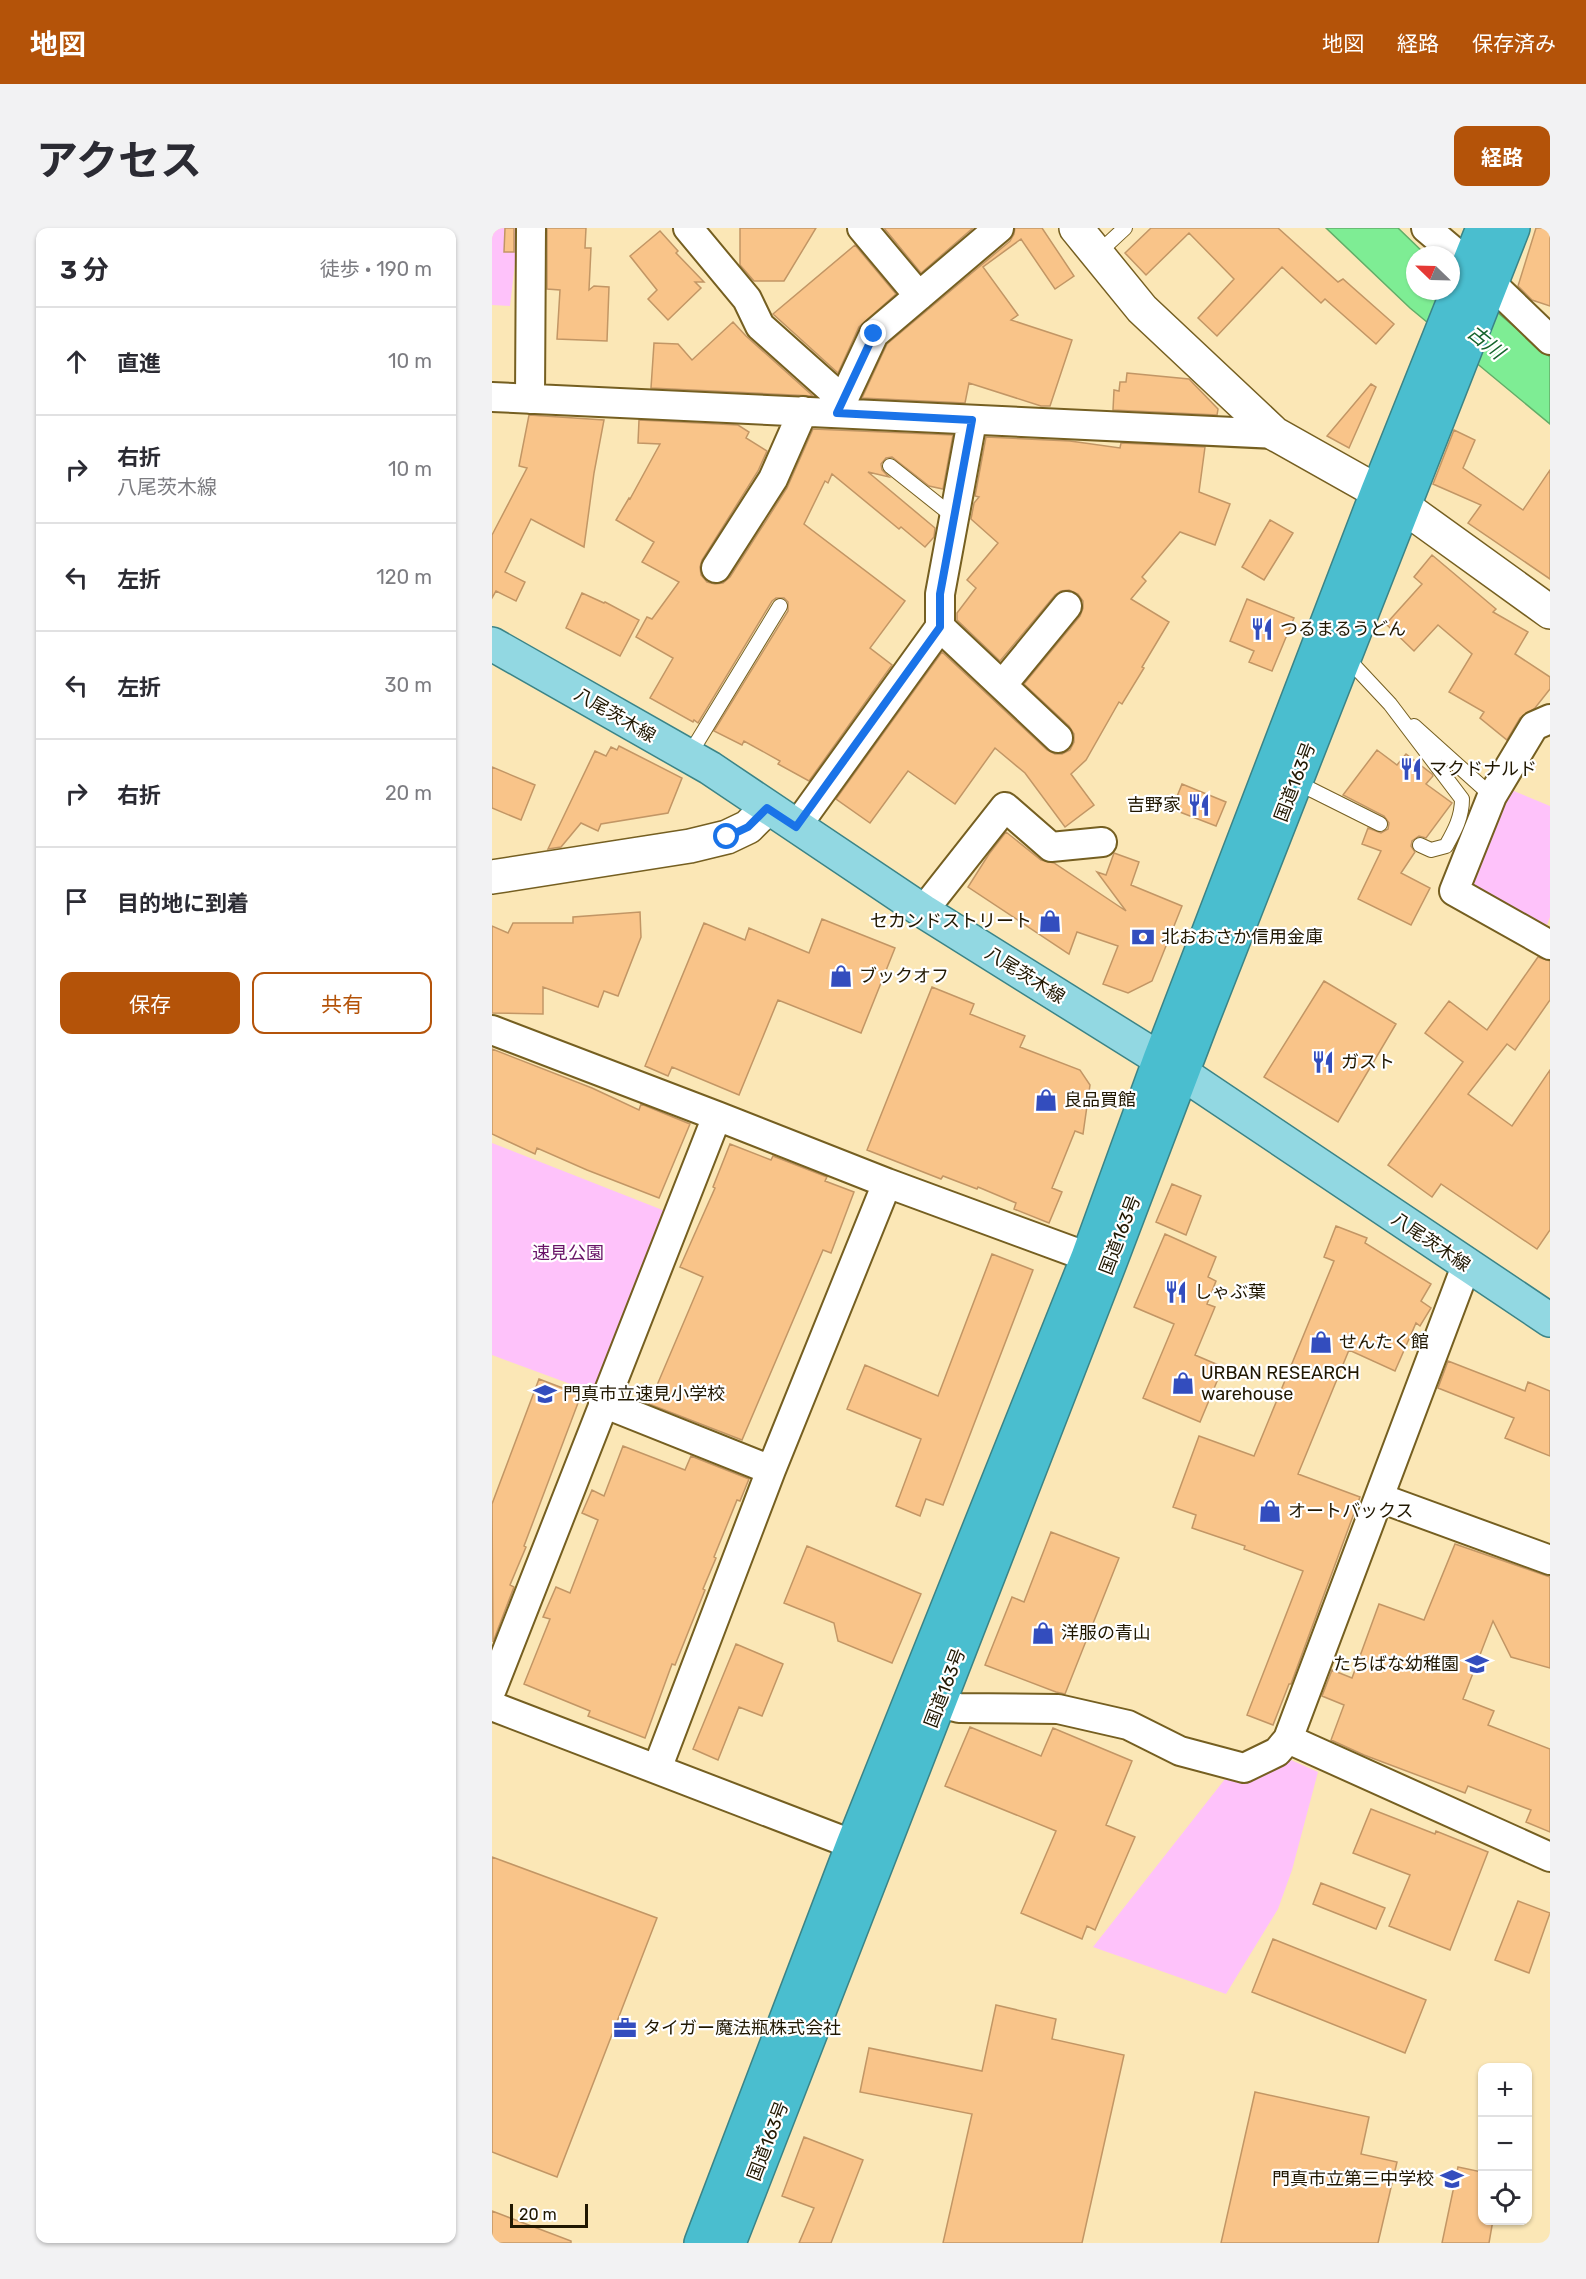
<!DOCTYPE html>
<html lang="ja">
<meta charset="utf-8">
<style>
:root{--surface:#fff;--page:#f2f2f3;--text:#2b2b33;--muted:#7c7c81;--line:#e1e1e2;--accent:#b45309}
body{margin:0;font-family:Rubik,"Noto Sans JP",sans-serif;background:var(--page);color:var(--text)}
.controls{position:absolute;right:18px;bottom:18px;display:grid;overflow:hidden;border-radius:12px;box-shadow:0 2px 4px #0004}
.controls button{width:54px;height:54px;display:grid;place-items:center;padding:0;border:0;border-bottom:2px solid var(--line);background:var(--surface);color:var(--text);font:30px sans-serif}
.compass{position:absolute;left:914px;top:18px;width:54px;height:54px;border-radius:50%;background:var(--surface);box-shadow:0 2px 4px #0004;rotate:293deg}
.scale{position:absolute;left:18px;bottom:15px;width:78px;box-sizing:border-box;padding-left:6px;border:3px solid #201701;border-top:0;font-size:16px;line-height:21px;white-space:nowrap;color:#201701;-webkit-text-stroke:4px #fff;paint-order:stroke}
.stop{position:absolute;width:18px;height:18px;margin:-14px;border:4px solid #1a73e8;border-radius:50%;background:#fff}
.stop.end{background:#1a73e8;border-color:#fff;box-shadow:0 2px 6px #0008}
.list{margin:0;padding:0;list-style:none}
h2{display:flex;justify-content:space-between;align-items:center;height:78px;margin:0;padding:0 24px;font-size:26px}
h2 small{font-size:20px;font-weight:400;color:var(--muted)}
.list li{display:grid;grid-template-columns:39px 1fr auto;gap:18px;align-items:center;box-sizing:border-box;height:108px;padding:0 24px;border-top:2px solid var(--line)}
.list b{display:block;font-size:22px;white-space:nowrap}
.list p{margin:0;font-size:20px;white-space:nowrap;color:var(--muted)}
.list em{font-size:20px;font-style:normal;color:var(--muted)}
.actions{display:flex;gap:12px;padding:18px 24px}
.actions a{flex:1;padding:14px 0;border:2px solid var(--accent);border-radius:12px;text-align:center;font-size:21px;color:var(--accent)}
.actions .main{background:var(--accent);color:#fff}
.icon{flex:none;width:33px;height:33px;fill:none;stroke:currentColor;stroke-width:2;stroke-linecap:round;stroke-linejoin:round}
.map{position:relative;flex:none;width:1058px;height:2015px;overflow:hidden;border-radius:12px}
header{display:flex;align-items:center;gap:36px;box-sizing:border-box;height:84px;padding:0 30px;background:var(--accent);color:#fff}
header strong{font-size:28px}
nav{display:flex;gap:33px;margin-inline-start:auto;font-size:21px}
.intro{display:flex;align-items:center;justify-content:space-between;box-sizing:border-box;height:144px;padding:0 36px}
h1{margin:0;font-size:42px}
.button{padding:15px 27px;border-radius:12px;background:var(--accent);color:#fff;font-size:21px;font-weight:700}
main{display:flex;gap:36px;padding:0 36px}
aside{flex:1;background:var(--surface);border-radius:12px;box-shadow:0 2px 4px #0004}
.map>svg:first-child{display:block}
.green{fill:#fec2fa}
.water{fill:#7eed94;stroke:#62ad68;stroke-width:1.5}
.building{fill:#f9c489;stroke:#c29665;stroke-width:1.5}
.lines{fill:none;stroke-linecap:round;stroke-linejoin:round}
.lane-casing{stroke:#755f21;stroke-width:16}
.street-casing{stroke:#755f21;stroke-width:32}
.secondary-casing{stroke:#755f21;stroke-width:36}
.primary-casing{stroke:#3b8487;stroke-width:36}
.highway-casing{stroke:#3b8487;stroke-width:36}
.lane{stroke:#fff;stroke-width:14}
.street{stroke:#fff;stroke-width:28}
.secondary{stroke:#fff;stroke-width:33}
.primary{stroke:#92d8e2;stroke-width:33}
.highway{stroke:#4abecf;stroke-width:33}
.route{stroke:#1a73e8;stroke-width:8}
.labels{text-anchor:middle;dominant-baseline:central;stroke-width:4.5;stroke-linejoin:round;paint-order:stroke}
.poi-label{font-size:18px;fill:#201701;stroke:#fff;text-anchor:start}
.street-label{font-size:18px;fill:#201701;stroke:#fff}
.park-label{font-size:18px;fill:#681367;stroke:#fff}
.water-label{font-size:20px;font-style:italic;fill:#15642c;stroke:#fff}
</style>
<header>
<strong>地図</strong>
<nav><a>地図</a><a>経路</a><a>保存済み</a></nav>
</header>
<div class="intro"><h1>アクセス</h1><a class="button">経路</a></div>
<main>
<aside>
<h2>3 分<small>徒歩 · 190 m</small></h2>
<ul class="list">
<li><svg class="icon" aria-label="ahead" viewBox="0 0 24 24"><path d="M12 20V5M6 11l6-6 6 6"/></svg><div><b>直進</b></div><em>10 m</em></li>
<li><svg class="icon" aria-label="right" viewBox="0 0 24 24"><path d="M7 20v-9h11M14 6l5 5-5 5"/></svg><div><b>右折</b><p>八尾茨木線</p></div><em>10 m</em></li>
<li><svg class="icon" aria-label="left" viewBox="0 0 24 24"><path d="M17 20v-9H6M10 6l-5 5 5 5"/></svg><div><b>左折</b></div><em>120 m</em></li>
<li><svg class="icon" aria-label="left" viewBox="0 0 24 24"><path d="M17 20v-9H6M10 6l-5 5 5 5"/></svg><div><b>左折</b></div><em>30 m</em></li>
<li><svg class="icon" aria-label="right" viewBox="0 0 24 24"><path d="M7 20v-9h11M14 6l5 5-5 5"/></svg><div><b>右折</b></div><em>20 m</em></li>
<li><svg class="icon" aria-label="arrive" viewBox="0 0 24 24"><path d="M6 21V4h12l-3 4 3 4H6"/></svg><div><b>目的地に到着</b></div></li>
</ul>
<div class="actions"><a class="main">保存</a><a>共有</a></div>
</aside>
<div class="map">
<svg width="1058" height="2015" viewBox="0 0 1058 2015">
<rect width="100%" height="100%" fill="#fbe7b6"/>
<path class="green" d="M0,0H27L18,78L0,77Z
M1017,561L1058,578V689L1055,697L975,655Z
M0,915L173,983L100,1164L0,1127Z
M799,1532L826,1544L800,1642L786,1681L734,1766L601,1719L733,1551L745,1552Z"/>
<path class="water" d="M834,0H906L934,27H923V63H959L1005,84L1058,129V196L918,80Z"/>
<path class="building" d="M13,0H22V24H12Z
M55,0H94L93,20H99L97,62L102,58L117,59L115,113L65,111L68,62L55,61Z
M248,0H324L292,53H262L248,37Z
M392,0H481L429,45Z
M523,0H550L582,48L563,61L529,11L491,39L526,87L519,92L580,112L558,178H549L477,155L473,175L370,170L395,116L518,13L522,6Z
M659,0H786L846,54L851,51L902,96L884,116L833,71L829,75L790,39L725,108L706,90L742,51L697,5L654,47L633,25Z
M1044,0H1058V78L1040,72L1026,58Z
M168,3L186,23L184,25L212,54H203L209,60L176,92L156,71L165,62L138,28Z
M363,17L404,66L367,99L346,145L281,86Z
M241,94L254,108L321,168L159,160L162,115L186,116L200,132Z
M635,145L697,151L726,181L725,187L621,182L622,162L627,163L628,154H634Z
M879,156L884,159L857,220L835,208Z
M37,187L112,192L102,245L92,319L39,291L13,344L33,354L24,373L4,363L0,370V307L35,240L27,238Z
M147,192L246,197L257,204L254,210L275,223L266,243L210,332L208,339L209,347L215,354L223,356L231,355L238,349L295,260L321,201L461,207L451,261L437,258L400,229L394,230L389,236L390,242L397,249L376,244L443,300L442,309L433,319L409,299L407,301L340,246L336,255L333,253L312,296L413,373L378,420L400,437L317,553L286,536L288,533L252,513L250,517L222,503L296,383V374L292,370H284L280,373L206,495L202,492L201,494L158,470L181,430L144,409L155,389L160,391L187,354L150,334L162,314L124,292L137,270L138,271L168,216L146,215Z
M962,202L983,212L971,240L1031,282L1058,242V351L976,295L989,277L941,256Z
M494,209L578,213L628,220L629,215L713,219L707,264L738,276L723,317L688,304L650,349L654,353L639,371L677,394L650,439L652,440L630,476L627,474L594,532L579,546L602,577L573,599L533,545L503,520L463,576L416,543L378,595L344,571L450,424L555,522L563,526H570L578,522L582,514V506L577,498L532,456L588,388L591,380V373L586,366L577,362L569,363L563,367L508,433L465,392V385L484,360L475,352L506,315L479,291L482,275L487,269L483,268Z
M778,292L801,305L772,352L750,339Z
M940,327L1004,381L1001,384L1036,404L1023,426L1058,449V461L1043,480L1028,490L1015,512L988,490L992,484L957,464L980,426L946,397L922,423L894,396L930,356L922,349Z
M90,365L112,375L113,374L147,392L128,428L74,400Z
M755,371L802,390L780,443L757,434L762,423L738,413Z
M127,518L190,550L176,585L109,596L106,603L89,595L69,619L56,621L103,523L114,528L119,519L125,522Z
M885,522L905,537L914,526L940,546L941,548L934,556L960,575L934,610L927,608L920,613L919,618L923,624L909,645L938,660L919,697L866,671L889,623L870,616L876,600L889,605L896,601L897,595L892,588L851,567Z
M0,539L43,557L29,592L0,580Z
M690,556L734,574L724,598L680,581Z
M514,604L549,632L562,635L634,683L605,644L614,647L622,625L647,634L639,657L690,678L660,753L636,765L611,756L626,718L585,704L577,726L476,659L497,626Z
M148,684L149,709L126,768L112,763L106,779L51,759V786L0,785V698L16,705L21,695H81V689Z
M330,691L403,720L369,805L286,772L247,867L180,839L176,848L153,838L212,695L253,712L257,700L317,725Z
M1046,729L1058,733V772L1023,822L1015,816L976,866L1020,898L1058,842V1002L1045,1021L949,956L940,969L896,937L971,834L933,805L957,773L995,802Z
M832,753L904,796L846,894L772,849Z
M440,759L482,776L478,786L533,808L528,819L588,842L598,857L591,906L583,903L560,960L570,964L557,995L522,981L524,975L486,959L485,961L451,948L449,951L375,922Z
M0,821L100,860L147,882L149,876L198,896L167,970L95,942L45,920L43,926L0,906Z
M238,916L279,932L281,928L335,949L333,953L362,964L339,1025L331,1022L250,1212L157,1176L211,1049L188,1039L223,960L221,959Z
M680,956L709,968L694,1007L664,994Z
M844,998L875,1010L873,1015L939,1056L929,1073L939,1080L928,1098L924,1095L903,1143L857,1122L806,1246L868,1269L799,1456H797L781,1497L755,1487L811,1343L752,1321L753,1318L700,1300L704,1287L681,1279L707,1208L762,1228L842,1033L832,1029Z
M673,1006L724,1029L716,1049L724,1053L715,1076L723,1079L703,1127L731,1139L708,1194L651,1170L682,1096L642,1079Z
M500,1026L541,1042L451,1277L434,1271L428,1288L404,1278L429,1211L355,1181L373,1137L446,1168Z
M956,1133L1033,1163L1036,1154L1058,1163V1228L1013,1210L1022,1190L946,1160Z
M47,1151L89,1167L32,1318L34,1319L18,1357L22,1359L1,1414L0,1276Z
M131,1218L193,1242L199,1228L257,1251L248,1273L245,1272L222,1329L224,1330L211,1361L213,1362L183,1437L180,1436L153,1510L96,1488L98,1483L32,1456L58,1391L51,1389L64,1359L78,1365L106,1292L90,1285L100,1262L112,1268Z
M559,1304L627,1330L573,1466L564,1464L493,1437L520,1369L532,1374Z
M963,1316L1058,1349V1440L1019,1429L1001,1393L971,1471L1002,1483L996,1497L1058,1521V1604L1034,1594L1039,1582L976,1558L973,1565L872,1527L839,1512L852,1477L830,1468L840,1442L860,1450L887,1376L932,1392Z
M315,1318L429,1366L400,1435L346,1413L342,1395L292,1375Z
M244,1416L291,1436L270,1488L247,1479L226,1532L201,1521Z
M478,1499L549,1528L561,1500L640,1533L614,1597L643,1609L603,1702L595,1698L590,1711L529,1685L564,1603L453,1558Z
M879,1581L943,1606L944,1603L996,1624L958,1722L897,1698L918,1647L861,1625Z
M0,1629L165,1690L65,1949L0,1924Z
M829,1655L893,1680L884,1701L821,1676Z
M1026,1673L1058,1685L1037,1745L1003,1732Z
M781,1711L934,1772L913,1825L760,1764Z
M504,1777L564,1791L560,1811L632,1827L590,2015H451L480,1886L368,1864L377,1820L490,1843Z
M763,1864L877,1889L869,1926L905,1934L886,2015H729Z
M312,1909L371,1932L339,2015H307L322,1980L290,1968Z
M966,1939L990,1944V1992H1001L997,2015H950Z
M0,1983L79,2013V2015H0Z"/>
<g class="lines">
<g class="lane-casing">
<path id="lane" d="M605,26L633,0
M398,238L462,289
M854,429L898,476L970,571C970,589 963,602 954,618L939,622L928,617
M922,498L1000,568
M196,529L288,378
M804,554L888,596"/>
</g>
<g class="street-casing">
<path id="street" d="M196,0L255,71L268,98L351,172
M370,0L427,68
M934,0L1000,56L1058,112
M0,169L783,206
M38,171L39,0
M345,185L382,106L507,0
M224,340L281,251L311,183
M448,399L566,510
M511,456L575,378
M1058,491L1042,498L1000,568L962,663L1058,717
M304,599L448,399V366L480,193
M431,683L513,579L559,619L610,614
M0,802L225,888L395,955L615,1036
M974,1038L796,1511L1058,1629
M111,1175L279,1242
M888,1270L1058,1332
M0,1461L225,888
M447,1475L467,1480L566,1481L636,1497L688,1523L752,1540L785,1524L796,1511
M0,1478L383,1625
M165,1541L279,1242L395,955"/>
</g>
<g class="secondary-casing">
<path id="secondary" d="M584,0L650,81L783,206L911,278L1058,384
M0,649L198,618L235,609L256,599L275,580"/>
</g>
<g class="primary-casing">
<path id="primary" d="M0,416L218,540L431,683L690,845L1058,1092"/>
</g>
<g class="highway-casing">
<path id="highway" d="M209,2015L361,1616L596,1029L668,831L885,265L991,0
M237,2015L617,1037L709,795L1021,0"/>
</g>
<use href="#lane" class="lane"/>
<use href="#street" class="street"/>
<use href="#secondary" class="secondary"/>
<use href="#primary" class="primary"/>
<use href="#highway" class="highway"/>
</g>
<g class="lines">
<path class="route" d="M235,609L256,599L275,580L304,599L448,399V366L480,192L345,185L382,106"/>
</g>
<defs>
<g id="restaurant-bare" transform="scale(1.8)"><path d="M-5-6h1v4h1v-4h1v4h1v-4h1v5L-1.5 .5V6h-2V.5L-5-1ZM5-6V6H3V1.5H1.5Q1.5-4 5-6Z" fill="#334dbe" stroke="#fff" stroke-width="2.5" paint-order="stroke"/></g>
<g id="shop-bare" transform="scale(1.8)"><path d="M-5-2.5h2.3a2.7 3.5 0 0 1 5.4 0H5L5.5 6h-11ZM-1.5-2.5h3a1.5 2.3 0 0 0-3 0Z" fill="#334dbe" stroke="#fff" stroke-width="2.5" paint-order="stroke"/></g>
<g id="bank-bare" transform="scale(1.8)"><path d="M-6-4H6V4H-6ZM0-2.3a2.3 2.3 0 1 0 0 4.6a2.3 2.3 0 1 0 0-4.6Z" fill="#334dbe" stroke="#fff" stroke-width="2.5" paint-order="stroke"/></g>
<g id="school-bare" transform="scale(1.8)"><path d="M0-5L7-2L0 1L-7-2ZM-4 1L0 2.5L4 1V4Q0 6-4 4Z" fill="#334dbe" stroke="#fff" stroke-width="2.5" paint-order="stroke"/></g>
<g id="office-bare" transform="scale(1.8)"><path d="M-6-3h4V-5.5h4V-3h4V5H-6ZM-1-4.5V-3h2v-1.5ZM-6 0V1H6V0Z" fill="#334dbe" stroke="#fff" stroke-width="2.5" paint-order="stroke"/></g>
</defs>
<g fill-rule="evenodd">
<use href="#restaurant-bare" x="770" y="401"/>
<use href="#restaurant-bare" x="919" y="541"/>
<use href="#restaurant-bare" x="707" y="577"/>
<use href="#shop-bare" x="558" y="693"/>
<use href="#bank-bare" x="651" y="709"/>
<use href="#shop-bare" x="349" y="748"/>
<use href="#restaurant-bare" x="831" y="834"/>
<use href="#shop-bare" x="554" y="872"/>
<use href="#restaurant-bare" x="684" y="1064"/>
<use href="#shop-bare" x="829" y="1114"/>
<use href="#shop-bare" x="691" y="1155"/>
<use href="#school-bare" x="53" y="1166"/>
<use href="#shop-bare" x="778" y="1283"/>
<use href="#shop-bare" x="551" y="1405"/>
<use href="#school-bare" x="985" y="1436"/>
<use href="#office-bare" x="133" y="1800"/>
<use href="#school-bare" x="960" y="1951"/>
</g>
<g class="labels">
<g class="poi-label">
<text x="788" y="401">つるまるうどん</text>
<text x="937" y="541">マクドナルド</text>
<text x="689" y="577" text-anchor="end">吉野家</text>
<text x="540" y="693" text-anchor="end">セカンドストリート</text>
<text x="669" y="709">北おおさか信用金庫</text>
<text x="367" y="748">ブックオフ</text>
<text x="849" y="834">ガスト</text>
<text x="572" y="872">良品買館</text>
<text x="702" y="1064">しゃぶ葉</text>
<text x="847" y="1114">せんたく館</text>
<text x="709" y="1145">URBAN RESEARCH<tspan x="709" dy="21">warehouse</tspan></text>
<text x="71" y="1166">門真市立速見小学校</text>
<text x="796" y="1283">オートバックス</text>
<text x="569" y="1405">洋服の青山</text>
<text x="967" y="1436" text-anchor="end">たちばな幼稚園</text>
<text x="151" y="1800">タイガー魔法瓶株式会社</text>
<text x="942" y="1951" text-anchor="end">門真市立第三中学校</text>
</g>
<g class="street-label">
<text transform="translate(123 487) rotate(30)">八尾茨木線</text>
<text transform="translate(803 554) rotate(-69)">国道163号</text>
<text transform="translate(533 747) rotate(32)">八尾茨木線</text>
<text transform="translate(628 1007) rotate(-69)">国道163号</text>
<text transform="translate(939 1014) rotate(34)">八尾茨木線</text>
<text transform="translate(453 1460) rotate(-69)">国道163号</text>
<text transform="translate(276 1913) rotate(-69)">国道163号</text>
</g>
<g class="park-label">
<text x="76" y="1025">速見公園</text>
</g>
<g class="water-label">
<text transform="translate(994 114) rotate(39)">古川</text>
</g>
</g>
</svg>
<div class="controls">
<button>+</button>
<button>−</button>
<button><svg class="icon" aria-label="locate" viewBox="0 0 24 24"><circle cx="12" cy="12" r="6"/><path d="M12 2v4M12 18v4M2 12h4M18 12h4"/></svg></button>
</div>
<svg class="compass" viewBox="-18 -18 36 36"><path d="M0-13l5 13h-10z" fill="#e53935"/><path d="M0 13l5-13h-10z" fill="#7c7c81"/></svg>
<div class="scale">20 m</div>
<div class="stop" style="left:235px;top:609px"></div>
<div class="stop end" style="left:382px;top:106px"></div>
</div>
</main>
